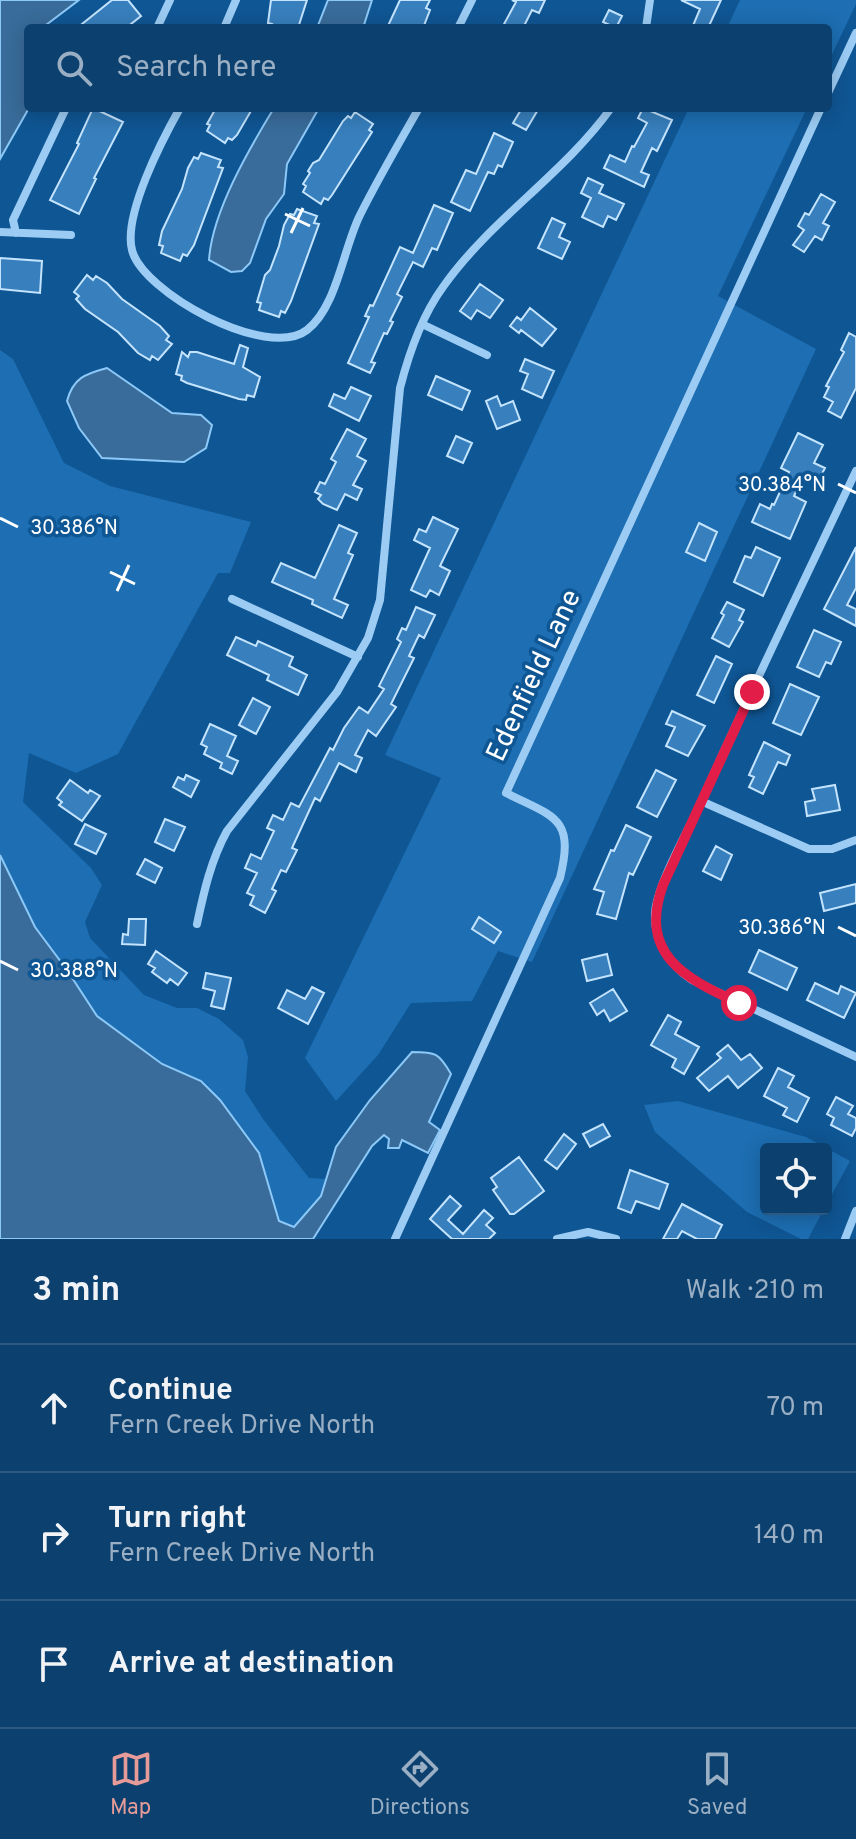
<!DOCTYPE html>
<meta charset="utf-8">
<style>
:root{--surface:#0b406f;--page:#144774;--text:#f1f3f6;--muted:#9aafc3;--line:#2b5982;--accent:#e69b98}
body{margin:0;font-family:Overpass,sans-serif;background:var(--page);color:var(--text)}
.controls{position:absolute;right:24px;bottom:24px;display:grid;overflow:hidden;border-radius:8px;box-shadow:0 4px 20px #0003}
.controls button{width:72px;height:72px;display:grid;place-items:center;padding:0;border:0;border-bottom:2px solid var(--line);background:var(--surface);color:var(--text);font:40px sans-serif}
.stop{position:absolute;width:24px;height:24px;margin:-18px;border:6px solid #e11d48;border-radius:50%;background:#fff}
.stop.end{background:#e11d48;border-color:#fff;box-shadow:0 2px 8px #0008}
.list{margin:0;padding:0;list-style:none}
h2{display:flex;justify-content:space-between;align-items:center;height:104px;margin:0;padding:0 32px;font-size:34px}
h2 small{font-size:26px;font-weight:400;color:var(--muted)}
.list li{display:grid;grid-template-columns:52px 1fr auto;gap:24px;align-items:center;box-sizing:border-box;height:128px;padding:0 32px;border-top:2px solid var(--line)}
.list b{display:block;font-size:30px;white-space:nowrap}
.list p{margin:0;font-size:26px;white-space:nowrap;color:var(--muted)}
.list em{font-size:26px;font-style:normal;color:var(--muted)}
.icon{flex:none;width:44px;height:44px;fill:none;stroke:currentColor;stroke-width:2;stroke-linecap:round;stroke-linejoin:round}
.map{position:relative;flex:none;width:856px;height:1239px;overflow:hidden}
.search{position:absolute;background:var(--surface);box-shadow:0 4px 20px #0003;left:24px;right:24px;top:24px;height:88px;display:flex;align-items:center;gap:20px;box-sizing:border-box;padding:0 28px;border-radius:8px;color:var(--muted);font-size:30px}
.sheet{height:488px;background:var(--surface)}
nav{display:flex;justify-content:space-around;align-items:center;box-sizing:border-box;height:112px;border-top:2px solid var(--line);background:var(--surface);font-size:22px;color:var(--muted)}
nav a{display:grid;justify-items:center;gap:4px}
nav .on{color:var(--accent)}
.map>svg:first-child{display:block}
.green{fill:#1d6eb2}
.water{fill:#396c9a;stroke:#8dc9f8;stroke-width:2}
.building{fill:#377fbd;stroke:#c4e4fe;stroke-width:2}
.lines{fill:none;stroke-linecap:round;stroke-linejoin:round}
.minor{stroke:#9cccf4;stroke-width:8}
.route{stroke:#e11d48;stroke-width:10}
.ticks{fill:none;stroke:#fff;stroke-width:3}
.labels{text-anchor:middle;dominant-baseline:central;stroke-width:7;stroke-linejoin:round;paint-order:stroke}
.street-label{font-size:28px;fill:#fff;stroke:#0f5694}
.ticks-label{font-size:20px;text-anchor:middle;fill:#fff;stroke:#0f5694;stroke-width:7;stroke-linejoin:round;paint-order:stroke}
</style>
<div class="map">
<svg width="856" height="1239" viewBox="0 0 856 1239">
<rect width="100%" height="100%" fill="#0f5694"/>
<path class="green" d="M740,0H856V4L828,63V28H727Z
M689,108H807L718,296L816,349L532,962L498,951L472,1001L411,1003L378,1055L336,1101L305,1058L441,778L385,755Z
M0,350L13,359L64,463L110,486L251,522L230,573H218L118,754L76,773L29,753L23,802L91,868L102,885L85,922L90,938L144,995L177,1008H197L219,1019L243,1040L248,1057L245,1091L263,1119L309,1178L326,1179L321,1196L294,1227L279,1221L259,1153L201,1081L162,1064L97,1016L67,970L35,927L0,855Z
M678,1101L806,1137L850,1161L826,1205V1149H766V1209H824L808,1239H801L747,1212L655,1132L644,1105Z"/>
<path class="water" d="M0,0H79L42,28H28L29,108L0,159Z
M328,0H372L363,28H317Z
M274,108H319L287,164L284,194L266,219L250,263L242,271L231,272L209,260C212,212 249,149 274,108Z
M107,368L172,413L201,415L212,425L206,448L184,462L102,458L79,428L67,401C73,378 85,374 107,368Z
M0,855L35,927L67,970L97,1016L162,1064L201,1081L220,1100L259,1153L279,1221L294,1227L321,1196L336,1147L370,1100L412,1052C436,1052 439,1053 451,1074L429,1122L440,1130L428,1153L402,1140L399,1148H388L389,1139L384,1135L372,1146L313,1239H0Z"/>
<path class="building" d="M112,0H128L141,16L126,28H77Z
M271,0H307L298,28H271L272,24L268,23Z
M400,0H430L426,8L430,10L423,28H387Z
M512,0H545L539,13L532,10L523,28H511L504,24L516,2Z
M681,0H721L708,28H692L700,9Z
M609,10L622,16L616,28L603,22Z
M93,108L123,122L94,178L96,179L79,214L50,200L79,144L77,143Z
M216,108H245L251,111L237,135L232,140L228,138L225,143L207,131L210,125L207,124Z
M522,108H539L526,130L513,123Z
M643,108L672,120L657,151L652,148L641,172L649,175L644,187L604,168L610,155L625,162L632,146L634,147L647,123L638,118Z
M355,112L373,124L369,130L372,132L332,195L328,200L324,198L321,204L303,192L306,186L303,184L310,173L308,171L313,163L319,160L343,121L348,116L351,118Z
M494,133L513,142L502,167L498,165L494,174L488,172L470,211L451,202L466,170L476,174Z
M201,153L221,160L218,167L223,168L194,245L187,256L183,254L180,261L161,253L163,246L159,245L162,231L182,189L188,168L194,157L198,159Z
M588,178L603,185L599,193L624,204L616,220L608,216L603,227L582,217L591,198L581,193Z
M821,194L835,202L823,223L829,226L822,240L815,236L804,252L793,245L804,230L798,226L805,213L809,215Z
M434,205L453,213L437,250L432,248L423,267L413,262L397,294L402,297L390,321L393,322L387,334L384,333L371,362L375,363L370,373L348,363L369,317L365,316L370,305L373,306L400,247L413,253Z
M297,209L317,216L314,223L319,224L291,301L285,313L281,311L279,317L259,310L261,303L257,302L265,275L270,270L279,246L284,225L290,214L294,215Z
M552,218L565,224L559,237L570,242L562,259L538,248Z
M0,258L42,261L40,293L0,289Z
M87,275L93,280L96,276L107,283L122,299L160,326L169,336L166,340L172,344L158,360L152,356L150,360L138,353L118,332L85,309L76,299L79,296L74,292Z
M480,284L503,300L490,318L477,310L471,319L460,311Z
M530,308L556,329L542,346L521,330L519,333L510,326L517,317L521,320Z
M849,333L856,337V388L841,418L828,411L833,402L824,397L829,387L826,386L844,352L841,350Z
M240,345L248,348L243,367L260,377L254,397L247,395L246,400L239,399L187,383L181,380L182,376L176,374L182,352L188,357L190,352H197L234,364Z
M525,359L554,371L542,398L522,389L528,374L520,371Z
M436,376L470,391L462,410L428,395Z
M351,387L371,396L359,421L329,406L334,394L345,399Z
M497,396L501,406L513,401L520,420L497,429L486,401Z
M347,429L366,439L357,456L366,461L353,485L362,489L357,500L345,494L337,510L323,504L318,499L321,495L315,492L320,482L325,484L336,462L331,459Z
M798,433L823,445L814,463L825,468L816,485L802,478L794,496L806,502L790,539L752,522L760,504L770,509L772,504L774,505L789,472L781,468Z
M456,436L472,443L463,463L447,456Z
M433,517L458,529L440,566L450,571L439,595L430,590L426,597L411,590L430,548L414,540L419,529L426,532Z
M699,523L717,532L705,561L686,552Z
M339,525L357,533L348,553L353,555L334,599L348,605L342,618L312,604L313,600L272,582L281,563L315,578Z
M756,547L780,558L763,596L734,582L745,556L751,558Z
M856,547V588L847,605L856,609V626L824,609Z
M727,602L744,610L739,620L743,622L729,647L712,638L724,615L721,613Z
M416,607L435,615L424,638L419,635L409,656L414,658L391,704L396,707L376,736L368,730L355,755L362,758L356,772L339,763L320,801L315,798L292,848L297,850L286,872L281,870L272,889L276,891L265,913L250,905L254,896L247,893L257,873L245,868L251,854L261,859L274,831L267,828L273,815L283,820L291,803L299,807L330,748L333,750L344,728L359,707L368,713L384,689L379,686L401,642L397,639L402,628L406,630Z
M814,630L841,642L831,664L826,662L819,677L797,667Z
M236,637L256,646L258,641L293,657L289,666L307,675L298,695L267,680L269,675L227,655Z
M716,656L732,664L714,703L697,695Z
M790,684L819,697L801,735L773,723Z
M253,698L270,707L256,734L239,725Z
M672,711L705,726L688,756L666,746L675,727L666,724Z
M210,724L236,736L227,756L238,761L232,774L220,768L222,763L204,754L207,747L201,744Z
M764,742L790,755L786,765L778,762L763,794L749,787L754,777L749,775Z
M656,770L676,780L657,817L637,807Z
M186,775L199,781L191,797L173,787L178,777L184,780Z
M70,780L88,793L90,790L100,796L82,821L59,805L62,802L57,798Z
M835,785L840,810L807,816L805,802L815,800L812,789Z
M165,819L185,827L174,851L155,842Z
M85,824L106,834L96,854L75,844Z
M626,825L651,837L633,875L629,873L616,919L597,914L604,892L594,889L611,850L614,851Z
M716,846L732,855L721,880L703,871Z
M145,859L162,868L155,883L137,874Z
M856,884V903L824,911L820,893Z
M479,917L501,932L494,943L472,929Z
M129,919H146L145,945L122,944L123,934L128,935Z
M759,950L797,968L787,990L749,972Z
M156,951L187,973L178,985L170,979L167,983L152,972L155,968L148,964Z
M607,954L612,975L587,981L582,960Z
M206,973L231,978L224,1009L211,1006L215,991L203,988Z
M815,983L838,994L841,986L856,993L844,1018L807,1000Z
M312,987L324,993L308,1024L278,1008L287,990L305,999Z
M613,989L627,1011L610,1021L604,1010L597,1015L590,1003Z
M668,1015L681,1022L675,1034L699,1047L684,1074L672,1067L676,1059L651,1045Z
M728,1045L741,1060L750,1054L762,1068L738,1088L728,1076L709,1091L697,1078L721,1058L717,1054Z
M778,1068L794,1076L788,1087L809,1098L797,1122L783,1115L787,1108L764,1096Z
M836,1097L853,1106L848,1114L856,1118V1128L852,1136L831,1125L834,1118L827,1114Z
M603,1124L610,1136L590,1147L583,1134Z
M564,1134L576,1144L557,1169L545,1160Z
M519,1157L544,1191L514,1214H510L493,1190L497,1187L491,1178Z
M630,1170L668,1184L659,1209L636,1201L631,1213L618,1208Z
M450,1196L461,1206L448,1220L463,1234L484,1210L493,1218L486,1225L495,1233L489,1239H452L430,1219Z
M682,1204L722,1225L715,1239H697L682,1231L677,1239H663Z"/>
<g class="lines">
<path class="minor" d="M157,28L170,0
M224,28L236,0
M458,28L472,0
M646,28L650,0
M828,93L856,33
M180,108C162,140 123,215 132,250C142,292 267,361 307,330C337,307 343,249 360,215C378,179 399,143 419,108
M0,232L71,235
M16,233L13,220L66,108
M422,324L487,355
M856,471C802,585 747,698 696,813C684,838 656,888 655,914C654,942 670,965 692,980L856,1057
M232,599L358,657
M701,801L809,849H832L856,840
M197,924C204,891 211,860 227,831L337,692L368,638L380,600L400,388C409,353 421,317 443,287C490,220 563,175 611,108
M395,1239L560,878C575,817 554,817 506,793L821,108
M557,1239L588,1232L616,1239
M845,1239L856,1211"/>
</g>
<g class="lines">
<path class="route" d="M739,1003C684,978 638,954 663,885L752,692"/>
</g>
<path class="ticks" d="M285,214L310,226M291,233L303,208M838,484L856,493M0,518L18,527M110,572L135,584M117,591L129,565M838,927L856,936M0,961L18,970"/>
<g class="labels">
<g class="street-label">
<text transform="translate(535 676) rotate(-65)">Edenfield Lane</text>
</g>
</g>
<g class="ticks-label">
<text x="782" y="491">30.384°N</text>
<text x="74" y="534">30.386°N</text>
<text x="782" y="934">30.386°N</text>
<text x="74" y="977">30.388°N</text>
</g>
</svg>
<div class="controls">
<button><svg class="icon" aria-label="locate" viewBox="0 0 24 24"><circle cx="12" cy="12" r="6"/><path d="M12 2v4M12 18v4M2 12h4M18 12h4"/></svg></button>
</div>
<div class="stop" style="left:739px;top:1003px"></div>
<div class="stop end" style="left:752px;top:692px"></div>
<div class="search"><svg class="icon" aria-label="search" viewBox="0 0 24 24"><circle cx="10" cy="10" r="6"/><path d="M15 15l6 6"/></svg>Search here</div>
</div>
<section class="sheet">
<h2>3 min<small>Walk · 210 m</small></h2>
<ul class="list">
<li><svg class="icon" aria-label="ahead" viewBox="0 0 24 24"><path d="M12 20V5M6 11l6-6 6 6"/></svg><div><b>Continue</b><p>Fern Creek Drive North</p></div><em>70 m</em></li>
<li><svg class="icon" aria-label="right" viewBox="0 0 24 24"><path d="M7 20v-9h11M14 6l5 5-5 5"/></svg><div><b>Turn right</b><p>Fern Creek Drive North</p></div><em>140 m</em></li>
<li><svg class="icon" aria-label="arrive" viewBox="0 0 24 24"><path d="M6 21V4h12l-3 4 3 4H6"/></svg><div><b>Arrive at destination</b></div></li>
</ul>
</section>
<nav>
<a class="on"><svg class="icon" aria-label="map" viewBox="0 0 24 24"><path d="M3 6l6-2 6 2 6-2v14l-6 2-6-2-6 2zM9 4v14M15 6v14"/></svg>Map</a>
<a><svg class="icon" aria-label="directions" viewBox="0 0 24 24"><path d="M12 3l9 9-9 9-9-9zM9 14v-3h6M13 9l2 2-2 2"/></svg>Directions</a>
<a><svg class="icon" aria-label="saved" viewBox="0 0 24 24"><path d="M7 4h10v16l-5-4-5 4z"/></svg>Saved</a>
</nav>
